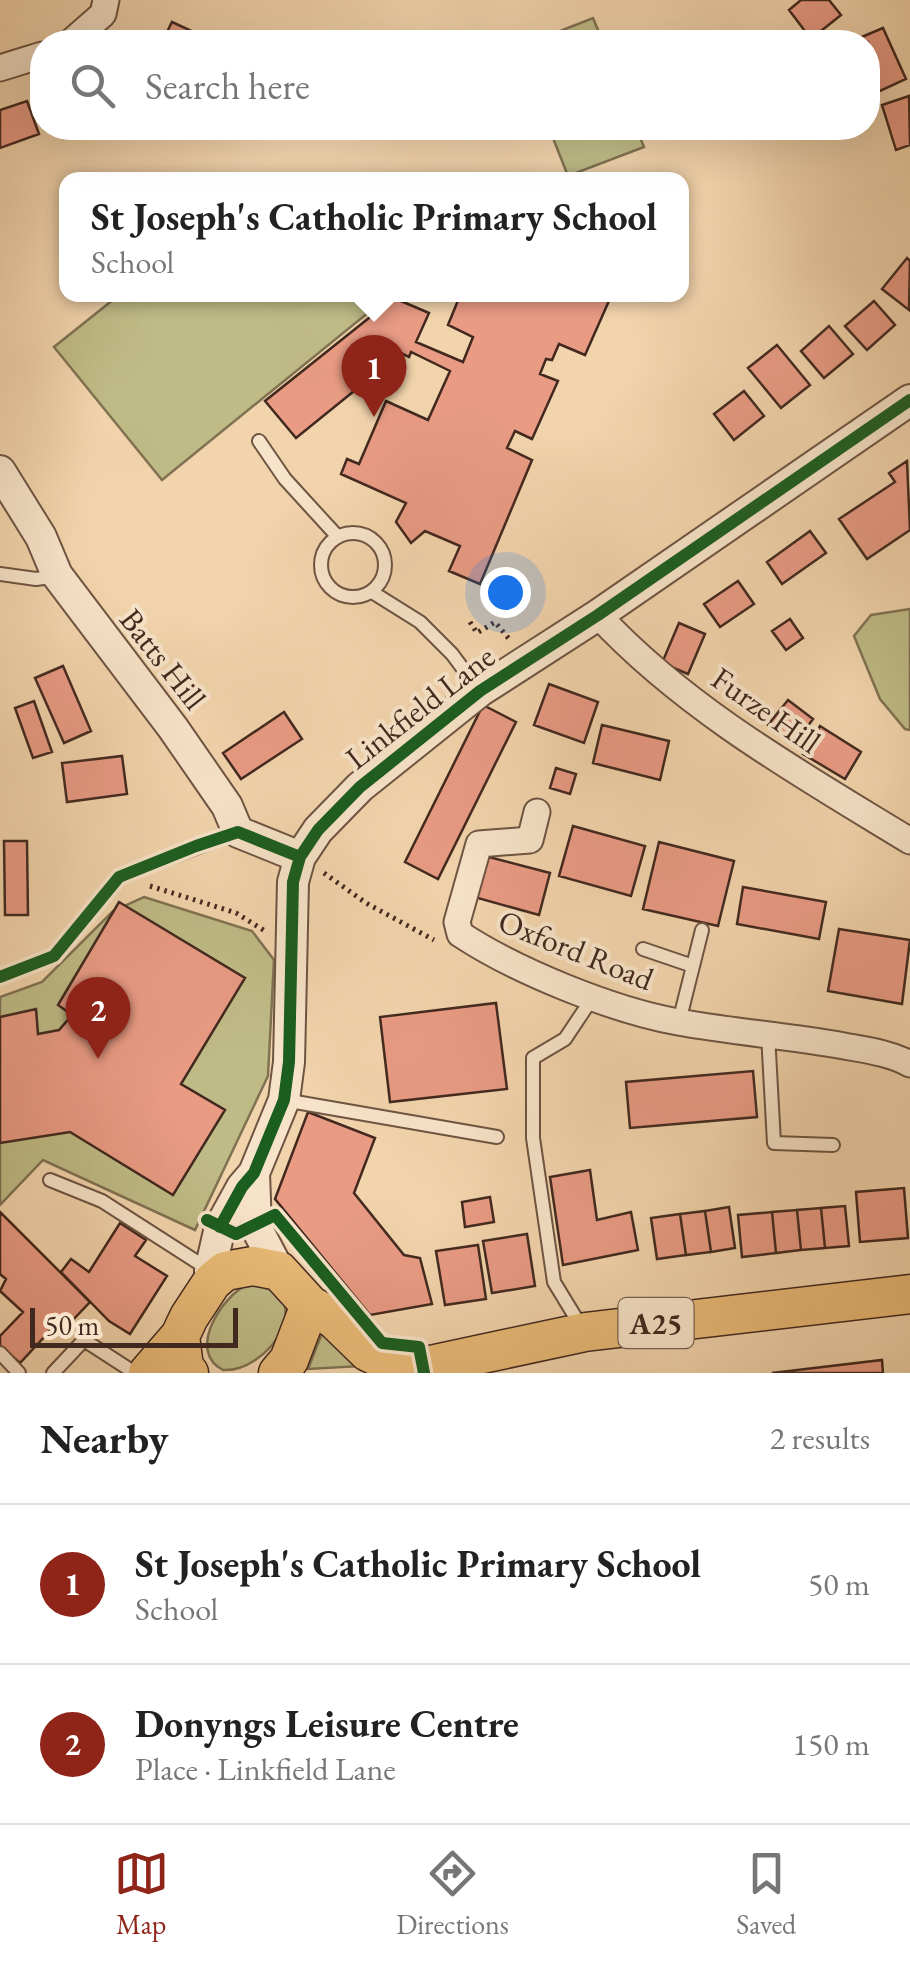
<!DOCTYPE html>
<meta charset="utf-8">
<style>
:root{--surface:#fff;--page:#f2f2f2;--text:#222;--muted:#767676;--line:#e0e0e0;--accent:#8f2418}
body{margin:0;font-family:"EB Garamond",serif;background:var(--page);color:var(--text)}
.scale{position:absolute;left:30px;bottom:25px;width:208px;box-sizing:border-box;padding-left:10px;border:5px solid #42291f;border-top:0;font-size:28px;line-height:35px;white-space:nowrap;color:#42291f;-webkit-text-stroke:8px #f7e3c9;paint-order:stroke}
.you{position:absolute;left:505px;top:592px;width:35px;height:35px;margin:-25px;border:8px solid #fff;border-radius:50%;background:#1a73e8;box-shadow:0 0 0 15px #1a73e833}
.badge{display:grid;place-items:center;width:65px;height:65px;border-radius:50%;background:var(--accent);color:#fff;font-size:32px;font-weight:700}
.pin{position:absolute;translate:-50% -82px;filter:drop-shadow(0 2px 5px #0008)}
.pin::after{content:'';position:absolute;top:52px;width:35px;height:30px;background:inherit;clip-path:polygon(0 0,100% 0,50% 100%)}
.popup{position:absolute;left:59px;top:172px;width:630px;height:130px;box-sizing:border-box;display:grid;place-content:center;border-radius:20px;background:var(--surface);filter:drop-shadow(0 2px 8px #0005);font-size:32px;white-space:nowrap;color:var(--muted)}
.popup b{font-size:38px;color:var(--text)}
.popup::after{content:'';position:absolute;left:50%;top:100%;margin-left:-20px;border:20px solid transparent;border-top-color:var(--surface)}
.list{margin:0;padding:0;list-style:none}
h2{display:flex;justify-content:space-between;align-items:center;height:130px;margin:0;padding:0 40px;font-size:42px}
h2 small{font-size:32px;font-weight:400;color:var(--muted)}
.list li{display:grid;grid-template-columns:65px 1fr auto;gap:30px;align-items:center;box-sizing:border-box;height:160px;padding:0 40px;border-top:2px solid var(--line)}
.list b{display:block;font-size:38px;white-space:nowrap}
.list p{margin:0;font-size:32px;white-space:nowrap;color:var(--muted)}
.list em{font-size:32px;font-style:normal;color:var(--muted)}
.icon{flex:none;width:55px;height:55px;fill:none;stroke:currentColor;stroke-width:2;stroke-linecap:round;stroke-linejoin:round}
.map{position:relative;flex:none;width:910px;height:1373px;overflow:hidden}
.search{position:absolute;background:var(--surface);box-shadow:0 10px 40px #0002;left:30px;right:30px;top:30px;height:110px;display:flex;align-items:center;gap:25px;box-sizing:border-box;padding:0 35px;border-radius:40px;color:var(--muted);font-size:38px}
.sheet{height:450px;background:var(--surface)}
nav{display:flex;justify-content:space-around;align-items:center;box-sizing:border-box;height:140px;border-top:2px solid var(--line);background:var(--surface);font-size:28px;color:var(--muted)}
nav a{display:grid;justify-items:center;gap:5px}
nav .on{color:var(--accent)}
.map>svg:first-child{display:block}
.green{fill:#bfbb86;stroke:#807252;stroke-width:2.5}
.building{fill:#e99b84;stroke:#42291f;stroke-width:2.5}
.lines{fill:none;stroke-linecap:round;stroke-linejoin:round}
.service-casing{stroke:#6e5442;stroke-width:16}
.minor-casing{stroke:#6e5442;stroke-width:29}
.tertiary-casing{stroke:#6e5442;stroke-width:34}
.primary-casing{stroke:#42291f;stroke-width:41}
.path{stroke:#42291f;stroke-width:5;stroke-dasharray:2.5 5;stroke-linecap:butt}
.service{stroke:#f7e3c9;stroke-width:12}
.minor{stroke:#f7e3c9;stroke-width:25}
.tertiary{stroke:#f7e3c9;stroke-width:30}
.primary{stroke:#e9ba76;stroke-width:38}
.cycleway-casing{stroke:#f7e3c9;stroke-width:19}
.cycleway{stroke:#1b5e20;stroke-width:12}
.labels{text-anchor:middle;dominant-baseline:central;stroke-width:8;stroke-linejoin:round;paint-order:stroke}
.shield{fill:#f7e3c9;stroke:#786152;stroke-width:2.5}
.shield-label{font-size:30px;font-weight:bold;fill:#42291f}
.street-label{font-size:32px;fill:#42291f;stroke:#f7e3c9}
</style>
<div class="map">
<svg width="910" height="1373" viewBox="0 0 910 1373">
<rect width="100%" height="100%" fill="#f2d4ac"/>
<filter id="stains"><feTurbulence type="fractalNoise" baseFrequency=".002" numOctaves="4"/><feColorMatrix values="0 0 0 0 .2 0 0 0 0 .09 0 0 0 0 .02 0 0 0 .5 -.17"/></filter>
<radialGradient id="worn" r=".72"><stop offset=".6" stop-color="#630" stop-opacity="0"/><stop offset="1" stop-color="#630" stop-opacity=".3"/></radialGradient>
<path class="green" d="M593,18L603,42H532Z
M549,128H636L644,147L568,176Z
M119,295L390,294V295L162,480L54,347Z
M910,609V730L905,729L880,699L854,636L871,615Z
M144,897L252,931L274,960L268,1076L195,1230L43,1160L0,1205V997L42,982L113,911Z
M248,1284C324,1291 269,1373 223,1370C186,1351 222,1296 248,1284Z
M324,1328L380,1365L308,1369Z"/>
<path class="building" d="M801,0H829L841,15L811,39L789,10Z
M172,22L196,33L191,42H162Z
M883,28L906,79L869,96L868,42H850Z
M909,96L910,145L896,150L882,105Z
M27,101L39,134L0,148V110Z
M59,128H91L63,138Z
M907,258L910,261L909,310L882,289Z
M452,294H612L585,355L559,344L552,360L546,359L540,374L558,381L532,439L515,431L507,448L532,460L480,584L449,571L460,546L425,531L411,543L396,522L406,503L341,474L347,459L359,464L386,401L428,420L450,371L411,352L409,357L401,353L296,438L265,401L394,298L429,313L416,342L463,362L473,337L448,325L459,298Z
M874,301L895,325L867,350L845,326Z
M829,326L853,354L824,378L801,351Z
M777,345L810,385L781,408L748,368Z
M744,391L764,416L734,440L714,414Z
M907,461L910,530L867,559L839,519L895,482L889,473Z
M810,531L826,553L782,584L767,562Z
M738,581L754,604L720,627L704,604Z
M790,619L803,638L786,650L772,631Z
M679,623L705,634L688,674L662,663Z
M63,666L91,731L64,743L35,678Z
M549,684L598,702L584,743L534,725Z
M788,700L813,719L794,745L768,725Z
M34,701L52,752L33,758L15,708Z
M483,705L516,722L438,879L405,862Z
M284,712L302,739L241,779L223,753Z
M602,725L669,741L660,780L593,763Z
M820,726L861,752L845,779L803,754Z
M122,756L127,794L67,802L62,763Z
M556,768L576,774L570,794L550,788Z
M573,826L645,846L631,896L559,876Z
M4,841H27L28,915H5Z
M659,842L734,861L718,926L643,909Z
M485,856L550,873L539,915L474,897Z
M743,887L826,902L819,939L737,924Z
M119,902L245,978L181,1084L225,1110L173,1195L70,1132L0,1143V1017L36,1009L38,1034L59,1030L72,1015L58,1005Z
M839,929L910,940L902,1004L828,991Z
M496,1003L507,1089L390,1102L380,1017Z
M753,1071L757,1117L630,1128L626,1082Z
M308,1112L375,1138L354,1193L404,1255L420,1258L432,1304L370,1315L275,1199Z
M590,1170L597,1220L631,1212L638,1250L563,1265L550,1177Z
M904,1188L908,1238L860,1242L856,1192Z
M490,1197L494,1222L465,1227L462,1202Z
M845,1206L849,1246L825,1248L821,1208Z
M729,1207L735,1248L711,1252L705,1211Z
M821,1208L825,1248L801,1250L797,1210Z
M797,1210L801,1250L776,1253L772,1212Z
M705,1211L711,1252L686,1255L680,1214Z
M0,1212L90,1302L68,1325L61,1319L20,1363L0,1346V1336L23,1312L0,1291L6,1279L0,1274Z
M772,1212L776,1253L742,1257L738,1215Z
M680,1214L686,1255L657,1259L651,1218Z
M120,1223L146,1240L135,1256L167,1276L130,1334L109,1321L61,1272L71,1259L89,1272Z
M527,1234L535,1286L492,1293L483,1241Z
M478,1245L486,1299L445,1305L436,1251Z
M882,1360L883,1373H772Z"/>
<g class="lines">
<g class="service-casing">
<path id="service" d="M259,441L285,479L338,537
M321 565a32 32 0 1 1 64 0a32 32 0 1 1-64 0Z
M0,574L36,579L57,576
M372,592L420,622L452,654L478,689
M643,949L693,966
M0,977L54,956L119,877L238,832
M679,1022L702,930
M768,1034L774,1143L833,1145
M284,1100L497,1137
M50,1180L102,1201L208,1269
M582,1328L554,1282L533,1138V1058L565,1039L593,997
M0,1353L19,1373
M53,1373L84,1340L135,1373"/>
</g>
<g class="minor-casing">
<path id="minor" d="M71,42L103,14L106,0
M0,68L42,55
M598,615C685,709 802,775 910,841
M537,812L530,840L479,844L457,922L460,934C516,971 612,1010 678,1022C733,1032 789,1036 844,1046C866,1050 890,1053 910,1064"/>
</g>
<g class="tertiary-casing">
<path id="tertiary" d="M0,471L41,537L57,575L173,728L227,806L238,832L300,857
M254,1173L256,1227L279,1271
M212,1282L210,1271L220,1227L242,1187L254,1173L284,1100L289,1062L293,882L300,857L318,830L360,787L480,691L598,615L910,400"/>
</g>
<g class="primary-casing">
<path id="primary" d="M148,1373L180,1336
M189,1373L184,1367L180,1336L189,1317L212,1282L225,1271L253,1266L279,1271L310,1305L334,1319L368,1352L405,1370
M278,1373L289,1360L310,1305
M393,1373L585,1332L910,1294"/>
</g>
<path class="path" d="M470,622L477,633L495,622L510,640
M324,873L366,903L434,940
M150,886L236,913L265,931"/>
<use href="#service" class="service"/>
<use href="#minor" class="minor"/>
<use href="#tertiary" class="tertiary"/>
<use href="#primary" class="primary"/>
<g class="cycleway-casing">
<path id="cycleway" d="M0,977L54,956L119,877L196,846L238,832L300,857
M207,1220L236,1234L275,1215L382,1343L419,1347L424,1373
M220,1227L242,1187L254,1173L284,1100L289,1062L293,882L300,857L318,830L360,787L480,691L598,615L910,400"/>
</g>
<use href="#cycleway" class="cycleway"/>
</g>
<g class="labels">
<rect class="shield" x="618.5" y="1298" width="75" height="50" rx="8"/>
<g class="shield-label">
<text x="656" y="1323">A25</text>
</g>
<g class="street-label">
<text transform="translate(163 659) rotate(52)">Batts Hill</text>
<text transform="translate(420 707) rotate(-38)">Linkfield Lane</text>
<text transform="translate(766 710) rotate(35)">Furze Hill</text>
<text transform="translate(576 950) rotate(22)">Oxford Road</text>
</g>
</g>
<rect width="100%" height="100%" filter="url(#stains)"/>
<rect width="100%" height="100%" fill="url(#worn)"/>
</svg>
<div class="scale">50 m</div>
<div class="you"></div>
<div class="pin badge" style="left:374px;top:417px">1</div>
<div class="popup"><b>St Joseph's Catholic Primary School</b>School</div>
<div class="pin badge" style="left:98px;top:1059px">2</div>
<div class="search"><svg class="icon" aria-label="search" viewBox="0 0 24 24"><circle cx="10" cy="10" r="6"/><path d="M15 15l6 6"/></svg>Search here</div>
</div>
<section class="sheet">
<h2>Nearby<small>2 results</small></h2>
<ul class="list">
<li><span class="badge">1</span><div><b>St Joseph's Catholic Primary School</b><p>School</p></div><em>50 m</em></li>
<li><span class="badge">2</span><div><b>Donyngs Leisure Centre</b><p>Place · Linkfield Lane</p></div><em>150 m</em></li>
</ul>
</section>
<nav>
<a class="on"><svg class="icon" aria-label="map" viewBox="0 0 24 24"><path d="M3 6l6-2 6 2 6-2v14l-6 2-6-2-6 2zM9 4v14M15 6v14"/></svg>Map</a>
<a><svg class="icon" aria-label="directions" viewBox="0 0 24 24"><path d="M12 3l9 9-9 9-9-9zM9 14v-3h6M13 9l2 2-2 2"/></svg>Directions</a>
<a><svg class="icon" aria-label="saved" viewBox="0 0 24 24"><path d="M7 4h10v16l-5-4-5 4z"/></svg>Saved</a>
</nav>
